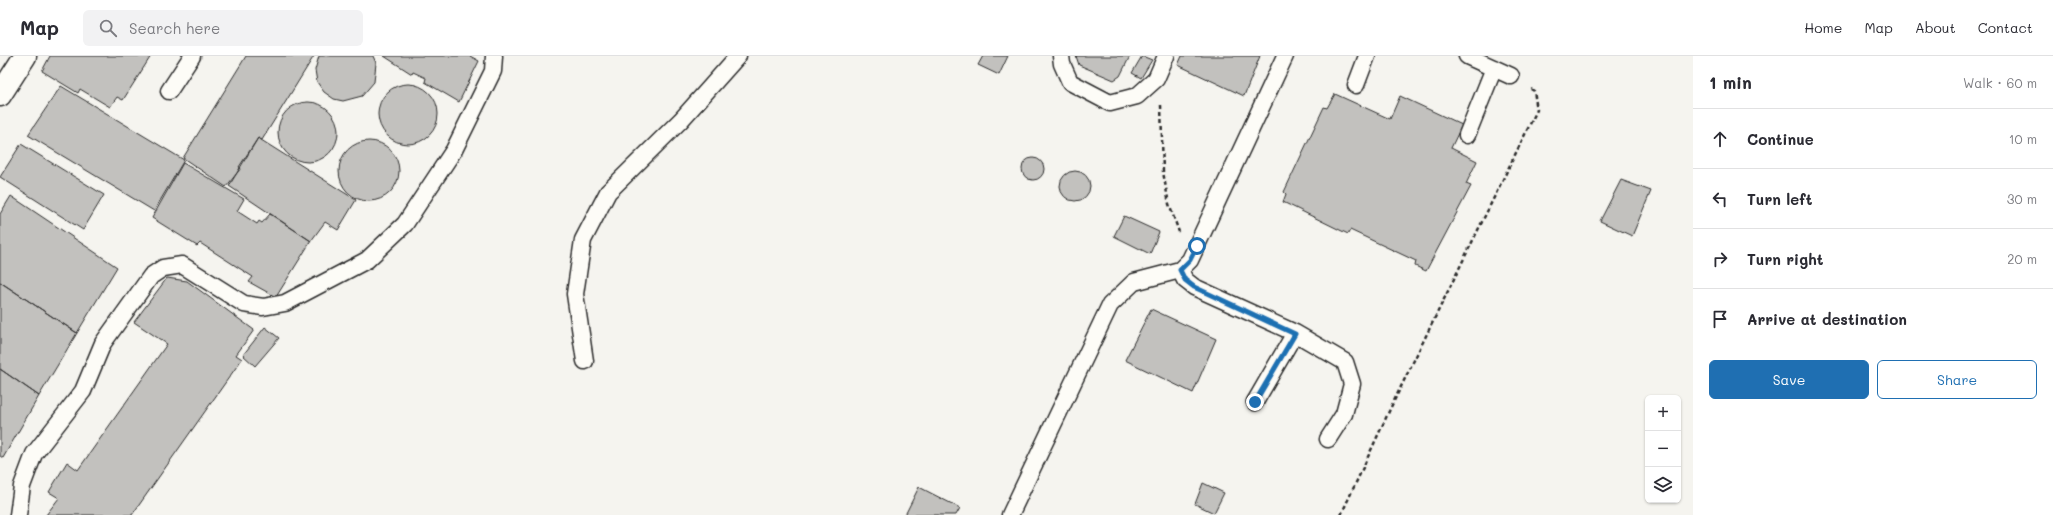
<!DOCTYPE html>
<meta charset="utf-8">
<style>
:root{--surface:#fff;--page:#f2f2f3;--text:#2b2b33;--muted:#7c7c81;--line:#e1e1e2;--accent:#1f6fb2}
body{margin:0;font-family:Mali,sans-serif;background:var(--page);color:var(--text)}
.controls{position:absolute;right:12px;bottom:12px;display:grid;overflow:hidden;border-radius:6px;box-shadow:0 1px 3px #0004}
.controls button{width:36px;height:36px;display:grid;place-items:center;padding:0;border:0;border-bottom:1px solid var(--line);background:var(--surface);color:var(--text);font:20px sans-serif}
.stop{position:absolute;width:12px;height:12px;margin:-9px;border:3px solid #1f6fb2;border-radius:50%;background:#fff}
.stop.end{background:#1f6fb2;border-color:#fff;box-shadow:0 1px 4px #0008}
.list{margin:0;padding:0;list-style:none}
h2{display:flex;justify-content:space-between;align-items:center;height:52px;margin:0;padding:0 16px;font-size:17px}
h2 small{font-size:13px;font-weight:400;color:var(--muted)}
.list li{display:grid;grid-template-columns:26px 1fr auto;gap:12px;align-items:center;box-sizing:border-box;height:60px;padding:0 16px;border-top:1px solid var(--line)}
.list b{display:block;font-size:15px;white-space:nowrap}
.list em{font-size:13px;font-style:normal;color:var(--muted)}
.actions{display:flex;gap:8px;padding:12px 16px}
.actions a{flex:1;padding:9px 0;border:1px solid var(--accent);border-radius:6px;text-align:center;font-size:14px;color:var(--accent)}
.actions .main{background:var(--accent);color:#fff}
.icon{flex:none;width:22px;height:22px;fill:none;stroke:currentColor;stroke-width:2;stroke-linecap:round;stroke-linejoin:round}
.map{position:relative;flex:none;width:1693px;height:459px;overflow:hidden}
header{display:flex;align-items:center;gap:24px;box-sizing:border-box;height:56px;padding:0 20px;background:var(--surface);border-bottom:1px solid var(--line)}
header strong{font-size:19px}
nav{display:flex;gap:22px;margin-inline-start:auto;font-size:14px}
.search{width:280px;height:36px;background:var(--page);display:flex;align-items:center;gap:10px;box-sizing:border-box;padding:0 14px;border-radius:6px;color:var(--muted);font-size:15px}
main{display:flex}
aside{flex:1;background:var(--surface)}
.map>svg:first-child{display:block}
.building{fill:#c2c1be;stroke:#2b2b2b}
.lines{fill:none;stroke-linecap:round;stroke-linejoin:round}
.service-casing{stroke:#2b2b2b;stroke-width:19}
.minor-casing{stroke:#2b2b2b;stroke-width:25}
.path{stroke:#2b2b2b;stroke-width:2.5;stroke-dasharray:4 3;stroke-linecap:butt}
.service{stroke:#fdfcf7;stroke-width:16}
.minor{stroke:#fdfcf7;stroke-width:22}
.route{stroke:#1f6fb2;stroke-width:5}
</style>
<header>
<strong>Map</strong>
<div class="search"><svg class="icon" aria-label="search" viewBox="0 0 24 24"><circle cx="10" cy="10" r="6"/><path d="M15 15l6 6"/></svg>Search here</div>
<nav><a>Home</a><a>Map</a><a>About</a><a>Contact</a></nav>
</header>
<main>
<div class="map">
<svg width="1693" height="459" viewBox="0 0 1693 459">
<rect width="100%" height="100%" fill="#f5f4ef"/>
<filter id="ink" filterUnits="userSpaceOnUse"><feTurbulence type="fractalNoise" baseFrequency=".025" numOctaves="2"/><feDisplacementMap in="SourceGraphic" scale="8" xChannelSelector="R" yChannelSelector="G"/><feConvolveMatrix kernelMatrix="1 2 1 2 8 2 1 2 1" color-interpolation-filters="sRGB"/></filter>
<g filter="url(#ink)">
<path class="building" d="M50,0H151L123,44L117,41L110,51L80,33L78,37L42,15Z
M246,0H314L262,84L258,82L239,111L241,112L226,131L183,102Z
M319,0H373L376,7L374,26L362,40L343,45L334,43L324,36L317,26L315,14Z
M384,0H470L479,5L459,46L425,26L426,22L413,16L412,18Z
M983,0H1008L999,19L978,9Z
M1076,0H1130L1120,20L1114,24L1079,9Z
M1142,0L1152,4L1141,22L1132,17Z
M1182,0H1260L1244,40L1178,9Z
M378 58a30 30 0 1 1 60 0a30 30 0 1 1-60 0Z
M61,30L184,104L154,155L28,79Z
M1335,38L1390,63L1400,40L1462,69L1451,92L1477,105L1466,128L1471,130L1426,215L1415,210L1416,205L1350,174L1348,178L1283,146L1286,138L1284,136L1324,51L1327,52Z
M278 76a30 30 0 1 1 60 0a30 30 0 1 1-60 0Z
M258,82L356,144L338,174L325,166L311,185L229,130Z
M339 115a30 30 0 1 1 60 0a30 30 0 1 1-60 0Z
M21,88L104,139L83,174L0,121Z
M1022 113a11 11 0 1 1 22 0a11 11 0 1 1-22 0Z
M183,107L244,143L237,155L257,168L259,165L262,167L270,158L311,185L276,241L249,226L253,221L200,187L197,190L152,162Z
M1060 130a15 15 0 1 1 30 0a15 15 0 1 1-30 0Z
M1621,124L1651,135L1632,180L1600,165Z
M11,140L117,211L77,277L0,226V158Z
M1124,160L1159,176L1150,198L1114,180Z
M167,222L187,225L254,274L236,299L242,303L132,459H46L59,442L49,436L67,406L78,414L167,288L134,266Z
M0,226L77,277L39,340L0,313Z
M1151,253L1216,283L1193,337L1125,304Z
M265,271L279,282L255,310L243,299Z
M0,313L39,340L3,402L0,400Z
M1203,427L1224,437L1214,457L1195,448Z
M919,431L960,452L956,459H905Z"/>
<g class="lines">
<g class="service-casing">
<path id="service" d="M1061,0L1062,8L1070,26L1110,47L1137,40L1156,23L1166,0
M1467,0L1511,20
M1356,29L1367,0
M169,35L192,0
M1467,79L1494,12
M1180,214L1185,224L1194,231L1295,277L1345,306L1352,328L1344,358L1328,383
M585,305L575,238L583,184L608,136L681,64L738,0
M1255,346L1295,277
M18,459L22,430L34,398L83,335L103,287L151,220L163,212L182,209L244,248L263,251L285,247L367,204L405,168L454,94L493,15L494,0
M1010,459L1110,249L1134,226L1180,214L1190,204L1285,0"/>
</g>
<g class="minor-casing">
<path id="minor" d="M0,39L25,0"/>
</g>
<path class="path" d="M1161,49L1163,116L1169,148L1179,176
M1341,459L1391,351L1537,54L1534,35L1529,32"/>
<use href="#service" class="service"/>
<use href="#minor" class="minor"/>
</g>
</g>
<g class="lines" filter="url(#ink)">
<path class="route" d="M1197,190L1190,204L1180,214L1185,224L1194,231L1295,278L1255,346"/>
</g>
</svg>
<div class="controls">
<button>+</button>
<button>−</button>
<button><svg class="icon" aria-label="layers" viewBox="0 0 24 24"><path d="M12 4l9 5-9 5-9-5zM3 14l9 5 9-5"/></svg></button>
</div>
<div class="stop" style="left:1197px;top:190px"></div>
<div class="stop end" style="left:1255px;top:346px"></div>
</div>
<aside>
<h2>1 min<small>Walk · 60 m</small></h2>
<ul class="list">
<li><svg class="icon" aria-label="ahead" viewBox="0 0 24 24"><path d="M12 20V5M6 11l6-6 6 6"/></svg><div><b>Continue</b></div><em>10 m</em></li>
<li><svg class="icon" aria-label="left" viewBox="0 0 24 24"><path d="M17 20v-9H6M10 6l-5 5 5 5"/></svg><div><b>Turn left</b></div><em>30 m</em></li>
<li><svg class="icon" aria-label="right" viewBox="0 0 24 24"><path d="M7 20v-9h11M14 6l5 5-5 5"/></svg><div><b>Turn right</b></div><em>20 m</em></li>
<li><svg class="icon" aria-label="arrive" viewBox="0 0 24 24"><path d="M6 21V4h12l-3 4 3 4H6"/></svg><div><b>Arrive at destination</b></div></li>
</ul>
<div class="actions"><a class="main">Save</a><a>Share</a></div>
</aside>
</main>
